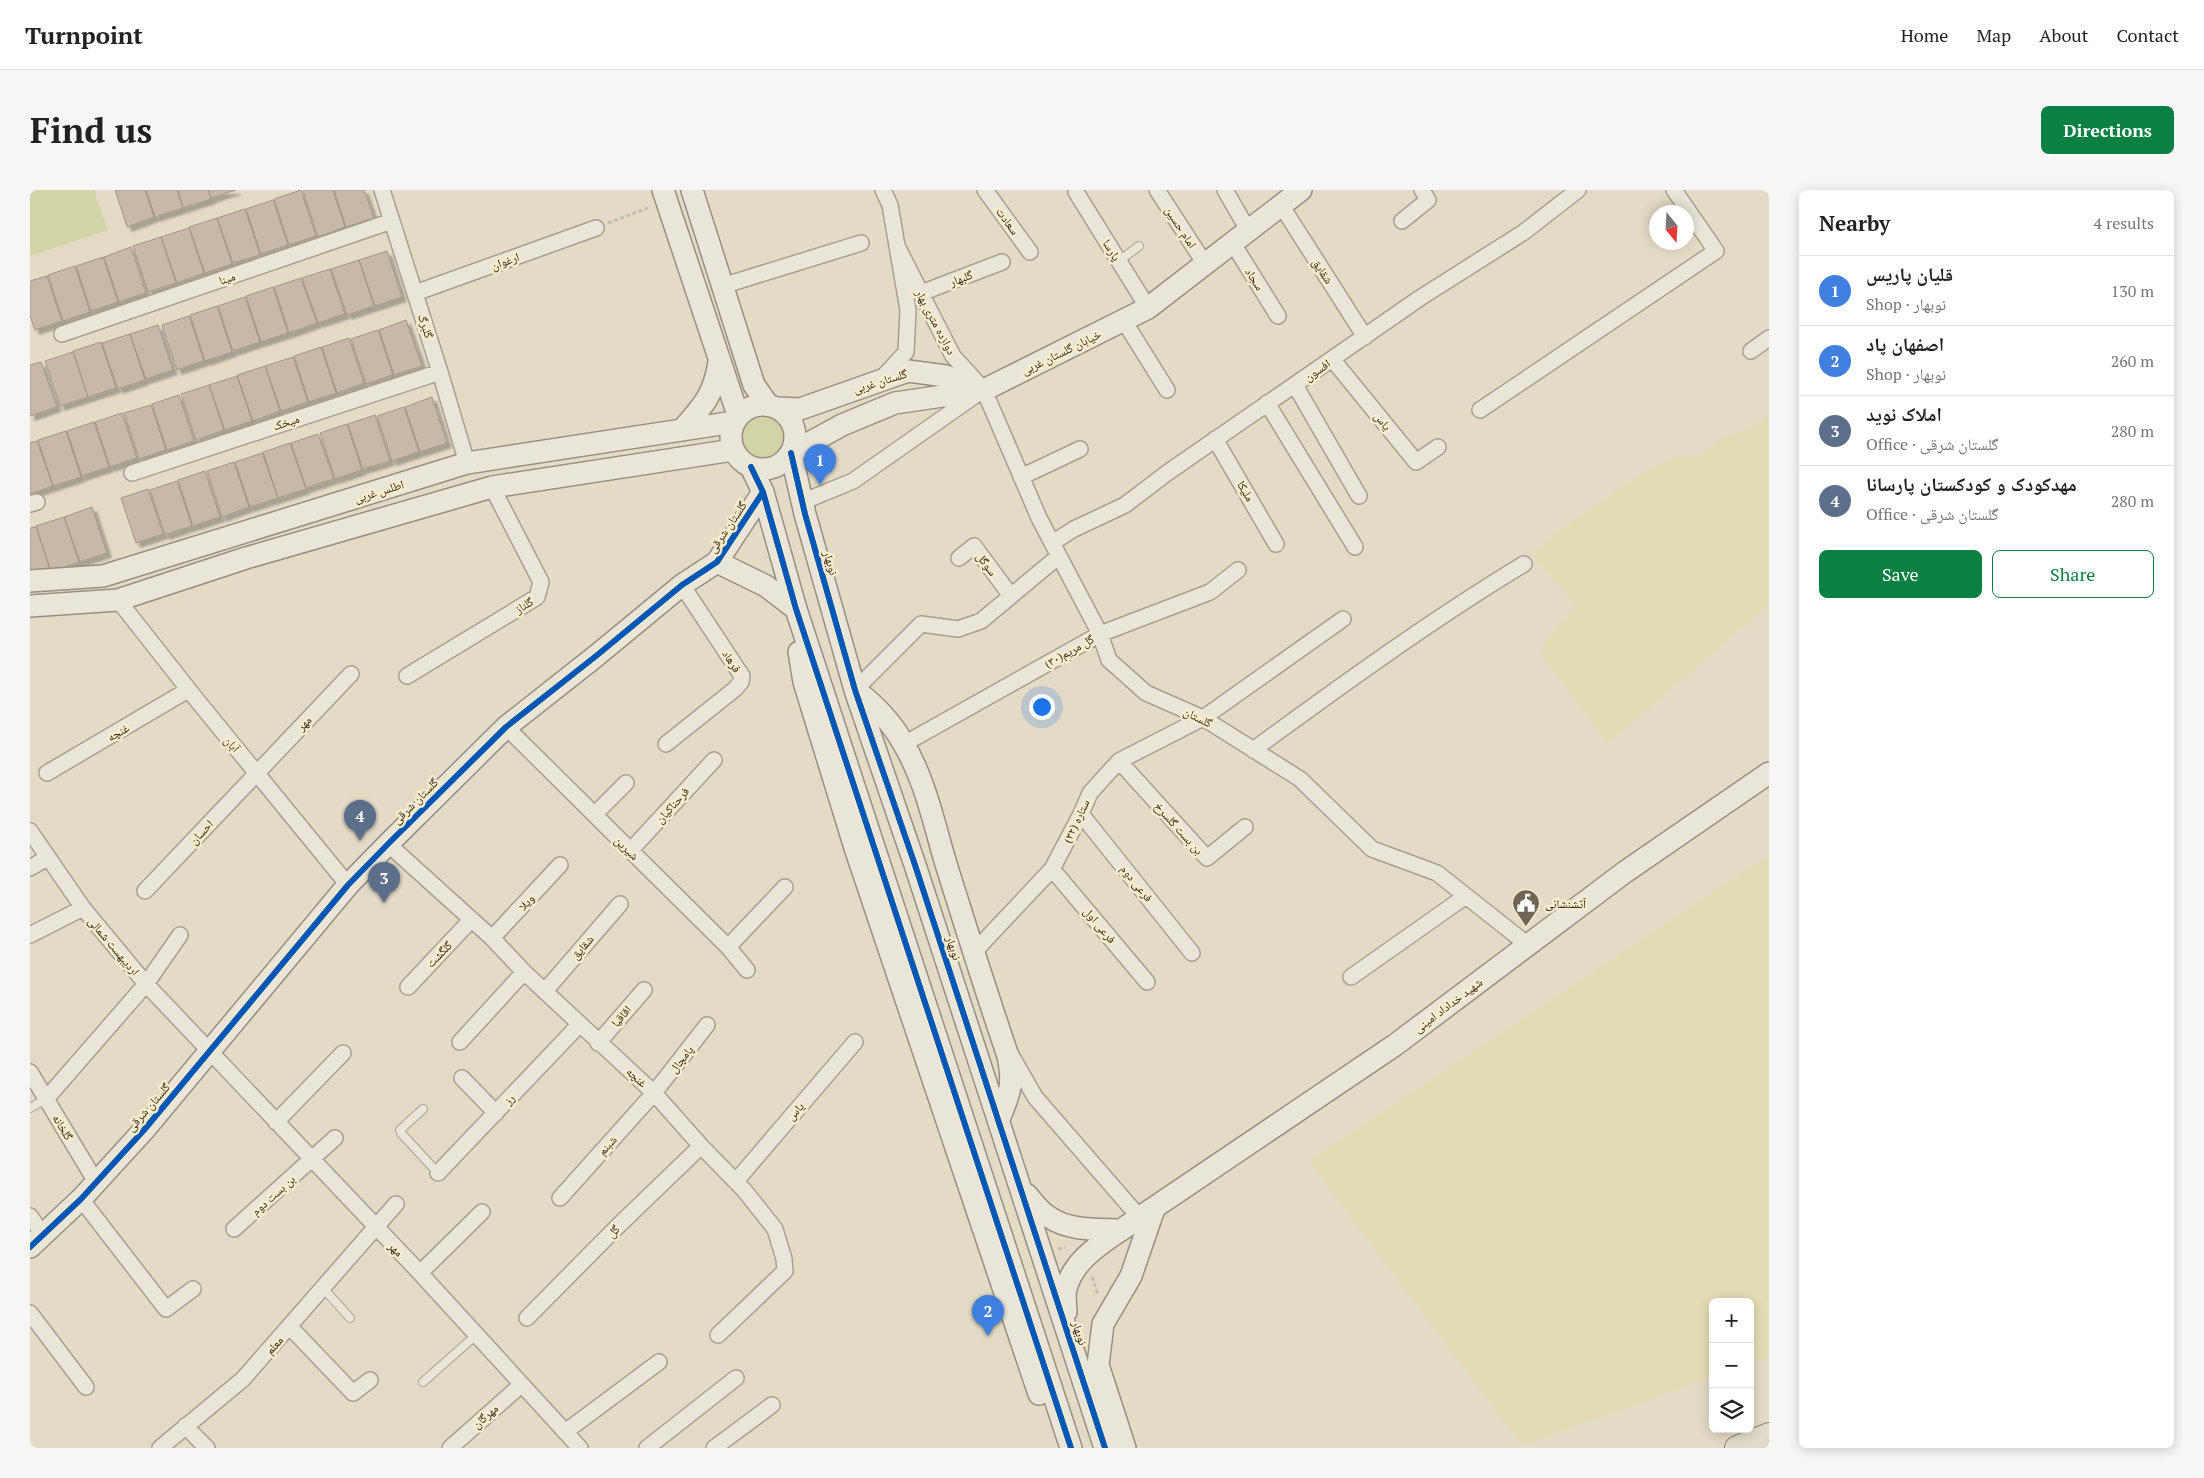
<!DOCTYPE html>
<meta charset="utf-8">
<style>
:root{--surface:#fff;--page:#f6f6f6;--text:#222;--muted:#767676;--line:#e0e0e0;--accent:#0b8043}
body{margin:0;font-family:"PT Serif","Noto Naskh Arabic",serif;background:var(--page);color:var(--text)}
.controls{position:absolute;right:15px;bottom:15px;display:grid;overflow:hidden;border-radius:8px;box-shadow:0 2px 12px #0003}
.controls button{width:45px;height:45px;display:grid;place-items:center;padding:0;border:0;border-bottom:1px solid var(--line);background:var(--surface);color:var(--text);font:25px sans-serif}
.compass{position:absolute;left:1619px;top:15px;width:45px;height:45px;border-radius:50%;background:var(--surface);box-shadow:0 2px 12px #0003;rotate:162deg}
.you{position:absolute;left:1011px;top:516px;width:18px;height:18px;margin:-12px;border:4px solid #fff;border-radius:50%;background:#1a73e8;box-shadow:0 0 0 8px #1a73e833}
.badge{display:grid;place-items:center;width:32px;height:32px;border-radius:50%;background:var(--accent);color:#fff;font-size:16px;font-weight:700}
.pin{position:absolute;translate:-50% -41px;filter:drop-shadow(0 1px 2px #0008)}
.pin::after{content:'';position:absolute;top:26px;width:18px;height:15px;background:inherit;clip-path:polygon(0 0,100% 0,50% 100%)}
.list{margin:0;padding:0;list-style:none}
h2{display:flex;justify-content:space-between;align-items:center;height:65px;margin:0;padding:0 20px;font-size:21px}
h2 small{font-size:16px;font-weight:400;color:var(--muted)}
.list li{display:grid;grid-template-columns:32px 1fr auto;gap:15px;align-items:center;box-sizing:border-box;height:70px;padding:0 20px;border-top:1px solid var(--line)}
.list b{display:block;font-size:19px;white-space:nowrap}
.list p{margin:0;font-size:16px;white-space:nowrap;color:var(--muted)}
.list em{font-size:16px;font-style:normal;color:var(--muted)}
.actions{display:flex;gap:10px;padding:15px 20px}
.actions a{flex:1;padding:11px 0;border:1px solid var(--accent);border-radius:8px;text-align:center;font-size:18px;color:var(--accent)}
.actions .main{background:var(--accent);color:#fff}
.icon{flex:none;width:28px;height:28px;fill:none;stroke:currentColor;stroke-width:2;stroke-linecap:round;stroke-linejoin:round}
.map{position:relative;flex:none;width:1739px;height:1258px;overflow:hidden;border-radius:8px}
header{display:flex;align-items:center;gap:30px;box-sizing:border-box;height:70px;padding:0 25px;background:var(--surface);border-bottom:1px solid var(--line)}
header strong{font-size:24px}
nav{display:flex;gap:28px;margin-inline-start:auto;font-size:18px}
.intro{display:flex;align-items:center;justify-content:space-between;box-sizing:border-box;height:120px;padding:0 30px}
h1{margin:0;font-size:35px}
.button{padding:12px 22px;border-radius:8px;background:var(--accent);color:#fff;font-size:18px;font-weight:700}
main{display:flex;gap:30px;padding:0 30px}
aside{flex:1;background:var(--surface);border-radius:8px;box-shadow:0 2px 12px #0003}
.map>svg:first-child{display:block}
.farmland{fill:#e4dcb5}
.green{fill:#d2d3a7}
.building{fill:#c6b9a7;stroke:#a29686;filter:url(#shadow)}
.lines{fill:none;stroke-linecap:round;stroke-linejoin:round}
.lane-casing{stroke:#a79f90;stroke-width:10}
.street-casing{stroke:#a79f90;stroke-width:18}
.secondary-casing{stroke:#978f80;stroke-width:24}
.primary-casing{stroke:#8c8577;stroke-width:26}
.path{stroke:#c3bcb0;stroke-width:3;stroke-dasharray:4 2.5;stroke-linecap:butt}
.lane{stroke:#eae5d9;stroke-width:8}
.street{stroke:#eae5d9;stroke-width:15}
.secondary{stroke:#eae5d9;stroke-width:21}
.primary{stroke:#e2dbc9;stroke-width:24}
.cycleway-casing{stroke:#f6ebca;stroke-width:9}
.cycleway{stroke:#0057b8;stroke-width:6}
.labels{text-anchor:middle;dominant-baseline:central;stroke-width:5;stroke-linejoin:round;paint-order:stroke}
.street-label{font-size:12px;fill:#34271a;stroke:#f6ebca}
.poi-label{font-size:12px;fill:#34271a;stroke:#f6ebca;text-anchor:start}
</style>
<header>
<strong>Turnpoint</strong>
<nav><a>Home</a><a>Map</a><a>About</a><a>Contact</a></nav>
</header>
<div class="intro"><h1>Find us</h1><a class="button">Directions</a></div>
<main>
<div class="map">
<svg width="1739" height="1258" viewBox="0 0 1739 1258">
<defs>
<filter id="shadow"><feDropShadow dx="4.5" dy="4.5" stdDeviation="1" flood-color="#0004"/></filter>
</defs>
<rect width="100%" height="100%" fill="#e3dbc6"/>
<path class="farmland" d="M1739,225V414L1578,553L1512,465L1515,454L1546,415L1501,364L1539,334L1614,283L1646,267L1671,265L1691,248L1717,240Z
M1739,665V1167L1720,1174V1112H1683V1187L1492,1255L1279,971Z"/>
<path class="green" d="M0,0H64L78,40L0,66Z
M711 247a23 23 0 1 1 46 0a23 23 0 1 1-46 0Z"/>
<path class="building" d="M85,0H115L124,27L97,37Z
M116,0H147L153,18L125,27Z
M148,0H178L181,9L153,18Z
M179,0H206L181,8Z
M271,0L286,46L259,55L244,9Z
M276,0H303L315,37L288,47L273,1Z
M304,0H334L344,28L316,37Z
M243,10L258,55L231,64L216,19Z
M215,19L230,65L203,73L187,28Z
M187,28L202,74L175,83L159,37Z
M159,38L174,83L147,93L131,47Z
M131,47L146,93L118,102L103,56Z
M101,57L116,103L89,112L74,67Z
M357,61L372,107L345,116L329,70Z
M73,67L88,112L61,121L46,76Z
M329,70L344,116L317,125L301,79Z
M45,76L60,122L33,131L18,85Z
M300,79L315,124L288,133L272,88Z
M17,86L32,131L5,140L0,126V91Z
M271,88L287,133L259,143L244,97Z
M243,97L258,143L231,152L216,106Z
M215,107L230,152L203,161L188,116Z
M187,116L202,162L175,171L160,125Z
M159,126L174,171L147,180L132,135Z
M376,130L392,176L364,185L349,140Z
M128,135L143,180L116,189L100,144Z
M348,140L363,185L336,194L321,149Z
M100,144L115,190L88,199L72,153Z
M319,148L334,193L307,203L292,157Z
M71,152L86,198L58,207L43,161Z
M291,157L306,203L279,212L264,166Z
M43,162L58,207L30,216L15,171Z
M263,167L278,212L251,221L235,176Z
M11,172L27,217L0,226V175Z
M235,176L250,221L223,231L207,185Z
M207,186L222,231L195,240L179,195Z
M179,195L194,240L166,250L151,204Z
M149,205L164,251L137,260L122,214Z
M402,207L417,253L390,262L375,217Z
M121,215L136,260L109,269L94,223Z
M374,217L389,262L362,271L347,226Z
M92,223L107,268L80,277L65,232Z
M345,225L360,271L333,279L318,234Z
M64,232L79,277L52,286L37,241Z
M317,234L332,280L305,289L290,243Z
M36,241L51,287L23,296L8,250Z
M288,244L304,289L276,298L261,253Z
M7,251L23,296L0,304V253Z
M260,253L276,299L248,308L233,262Z
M232,263L248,308L220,317L205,272Z
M204,272L219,317L192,327L177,281Z
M175,281L190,327L163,336L148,290Z
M147,291L162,336L135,345L120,300Z
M118,299L133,344L106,353L91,308Z
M62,317L77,363L50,372L34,327Z
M34,327L49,372L21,382L6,336Z
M6,337L21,382L0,389V338Z"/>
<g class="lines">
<g class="lane-casing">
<path id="lane" d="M1089,71L1109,56
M0,918L16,909
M393,919L370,940L371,943L408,983
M293,1098L320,1128
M393,1192L445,1146"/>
</g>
<g class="street-casing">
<path id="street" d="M352,0L410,182L437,273
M955,0L1000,62
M1127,0L1175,74
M1195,0L1218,40
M1046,2L1118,118
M1251,15L1335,147
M1372,31L1398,10L1392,0
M1202,52L1248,126
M868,58L923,166L954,200L1009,328L1070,444L1079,470L1116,503L1173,528L1270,589L1342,659L1407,683L1498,755
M692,96L831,53
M385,103L566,38
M891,103L972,72
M1094,131L1137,200
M32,144L362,31
M1721,161L1739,148
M1303,170L1386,272L1408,257
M852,188L876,162L878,120L860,15L853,0
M1265,195L1329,306
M1237,213L1325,357
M1450,220L1686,61L1644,0
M1185,249L1246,354
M102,283L410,182
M991,287L1050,259
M772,312L823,291L950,202
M0,314L7,312
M1022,353L1044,339L1095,315L1137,283L1390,108L1494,42L1548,0
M929,368L944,356L981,406
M88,410L166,509L318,695
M377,486L507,407L511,392L462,297
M825,500L891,434L928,439L951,431L1029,366
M476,537L698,757L717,780
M636,554L705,499L711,492L712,486L652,395
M874,554L1070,444L1180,402L1208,380
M1223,560C1312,495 1400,431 1494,374
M1089,571L1177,668L1215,637
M17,583L158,500
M565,624L596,593
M1051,624L1162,763
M0,641L53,718L116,794L390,1083L550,1258
M358,654L462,748L494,782L624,903L671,956L714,1000L745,1039L754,1069L755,1081L688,1145
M600,661L684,570
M0,678L17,668
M1022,679L1117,792
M115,701L321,484
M0,745L53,718
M462,748L530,675
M698,757L755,697
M943,763L1022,679L1051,624L1060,603L1089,571L1173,528L1313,429
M1321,787L1436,706
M378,797L441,730
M515,801L590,714
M430,852L494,782
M568,853L614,800
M981,865L1005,907L1110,1028
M0,882L66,992
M432,888L466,923
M16,909L116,794L150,745
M246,932L313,863
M408,983L550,834
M706,991L825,852
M530,1008L624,903L677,835
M51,1009L136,1119L163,1099
M0,1026L13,1045
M204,1039L305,948
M390,1083L452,1022
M0,1123L56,1197
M497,1128L586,1038L671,956
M260,1137L323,1203L340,1190
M155,1236L177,1258
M535,1242L629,1172
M130,1258L213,1189L366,1014
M420,1258L491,1195
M617,1258L706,1188
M684,1258L742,1215"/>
</g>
<g class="secondary-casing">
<path id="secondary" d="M633,0L708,225
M662,0L724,195L738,215
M701 247a32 32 0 1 1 64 0a32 32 0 1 1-64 0Z
M748,218L770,219L878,181L916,186L951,199
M652,240C673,216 684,205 689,172
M721,277L733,302L766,419L1041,1258
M687,372L736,396L766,419L767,422
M0,391L73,386L437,273L704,232
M0,416L88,410L216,368L462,297L703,260
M769,462L774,492L826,661L1009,1204
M825,500C845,515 861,531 873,553C895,589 904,634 916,674C936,738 956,802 978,866C984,895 980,902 969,929
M997,1005C1003,1012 1010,1022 1019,1027C1039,1041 1067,1039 1091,1040C1069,1055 1043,1071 1036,1099C1034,1105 1036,1115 1036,1122
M1091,1040L1365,855L1595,682L1739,583
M0,1057L51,1009L114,940L318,695L358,654L476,537L566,466L652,395L687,372L733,302
M1075,1258L885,675L825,500L775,324L761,263L812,235L865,213L954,200L1118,118L1271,0
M1095,1258L1068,1175L1073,1134L1101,1086L1124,1019"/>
</g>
<g class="primary-casing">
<path id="primary" d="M1707,1258L1739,1245"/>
</g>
<path class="path" d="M578,33L621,17
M1028,1059L1035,1057
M1062,1087L1068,1105"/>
<use href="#lane" class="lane"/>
<use href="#street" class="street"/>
<use href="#secondary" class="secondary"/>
<use href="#primary" class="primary"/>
<g class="cycleway-casing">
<path id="cycleway" d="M761,263L775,324L825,500L885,675L1075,1258
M721,277L733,302L766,419L1041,1258
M0,1057L51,1009L114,940L318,695L358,654L476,537L566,466L652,395L687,372L733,302"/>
</g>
<use href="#cycleway" class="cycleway"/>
</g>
<defs>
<g id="civic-pin" transform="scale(1.4375)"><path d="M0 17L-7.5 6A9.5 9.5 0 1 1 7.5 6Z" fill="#716656" stroke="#f6ebca"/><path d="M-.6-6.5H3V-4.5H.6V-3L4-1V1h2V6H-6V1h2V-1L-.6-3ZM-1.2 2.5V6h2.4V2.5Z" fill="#fff"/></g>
</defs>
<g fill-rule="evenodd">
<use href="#civic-pin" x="1496" y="713"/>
</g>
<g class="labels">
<g class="street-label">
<text transform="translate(978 31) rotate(54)">سعادت</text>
<text transform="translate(1151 37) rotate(57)">امام حسین</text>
<text transform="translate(1082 60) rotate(58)">پارسا</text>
<text transform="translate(475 71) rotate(-20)">ارغوان</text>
<text transform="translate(1293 81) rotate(57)">شقایق</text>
<text transform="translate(197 88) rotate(-19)">مینا</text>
<text transform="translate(931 88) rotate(-21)">گلبهار</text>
<text transform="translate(1225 89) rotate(58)">سجاد</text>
<text transform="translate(906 132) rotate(62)">دوازده متری بهار</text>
<text transform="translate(396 136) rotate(72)">گلبرگ</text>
<text transform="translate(1031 162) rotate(-26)">خیابان گلستان غربی</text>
<text transform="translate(1287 180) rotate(-34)">افسون</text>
<text transform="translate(850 191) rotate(-17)">گلستان غربی</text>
<text transform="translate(1353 231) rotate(51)">یاس</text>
<text transform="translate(256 232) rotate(-18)">میخک</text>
<text transform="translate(349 301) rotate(-17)">اطلس غربی</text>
<text transform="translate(1216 301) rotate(60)">ملیکا</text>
<text transform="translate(697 337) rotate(-56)">گلستان شرقی</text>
<text transform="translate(801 373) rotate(74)">نوبهار</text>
<text transform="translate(957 374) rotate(54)">سوگل</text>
<text transform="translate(494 415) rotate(-32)">گلناز</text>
<text transform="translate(1039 461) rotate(-29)">گل مریم(۳۰)</text>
<text transform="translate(702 471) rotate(57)">فرهاد</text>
<text transform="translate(1168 527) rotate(27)">گلستان</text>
<text transform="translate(274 533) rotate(-46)">مهر</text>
<text transform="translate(88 542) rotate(-30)">غنچه</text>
<text transform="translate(202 554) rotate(50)">آبان</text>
<text transform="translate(385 611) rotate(-45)">گلستان شرقی</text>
<text transform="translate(642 615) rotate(-48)">فرحناکیان</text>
<text transform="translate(1046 631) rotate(-65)">ستاره (۳۲)</text>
<text transform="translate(1149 638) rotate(48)">بن بست گلسرخ</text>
<text transform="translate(171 642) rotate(-47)">احسان</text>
<text transform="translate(597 658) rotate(45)">شیرین</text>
<text transform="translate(1107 693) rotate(51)">فرعی دوم</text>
<text transform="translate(496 712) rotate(-47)">ویلا</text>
<text transform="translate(1070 735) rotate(50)">فرعی اول</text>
<text transform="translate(84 756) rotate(50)">اردیبهست شمالی</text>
<text transform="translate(552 757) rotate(-49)">شقایق</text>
<text transform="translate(924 758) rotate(72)">نوبهار</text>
<text transform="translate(409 764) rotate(-46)">گلگشت</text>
<text transform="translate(1418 815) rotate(-37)">شهید خداداد امینی</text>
<text transform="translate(591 826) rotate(-49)">اقاقیا</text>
<text transform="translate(651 869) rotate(-52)">پامچال</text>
<text transform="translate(607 887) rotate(42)">غنچه</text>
<text transform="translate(479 909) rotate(-47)">رز</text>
<text transform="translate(118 917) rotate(-49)">گلستان شرقی</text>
<text transform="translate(765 921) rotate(-49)">یاس</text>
<text transform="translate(33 937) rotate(59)">گلخانه</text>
<text transform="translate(577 955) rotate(-48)">شبنم</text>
<text transform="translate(243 1005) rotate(-42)">بن بست دوم</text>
<text transform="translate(583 1041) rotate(-45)">گل</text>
<text transform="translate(366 1059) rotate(45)">مهر</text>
<text transform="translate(1050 1143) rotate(72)">نوبهار</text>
<text transform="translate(244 1155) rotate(-48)">معلم</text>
<text transform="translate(455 1226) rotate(-41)">مهرگان</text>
</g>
<g class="poi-label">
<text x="1515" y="713">آتشنشانی</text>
</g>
</g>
</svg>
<div class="controls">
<button>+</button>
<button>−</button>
<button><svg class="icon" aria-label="layers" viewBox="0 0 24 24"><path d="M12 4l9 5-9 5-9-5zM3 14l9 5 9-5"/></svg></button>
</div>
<svg class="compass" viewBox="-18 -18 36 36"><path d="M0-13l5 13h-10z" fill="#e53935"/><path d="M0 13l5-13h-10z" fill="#767676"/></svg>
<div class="you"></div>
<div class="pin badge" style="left:790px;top:295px;background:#3f7fe0">1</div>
<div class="pin badge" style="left:958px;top:1146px;background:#3f7fe0">2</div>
<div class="pin badge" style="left:354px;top:713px;background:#5c6f8a">3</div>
<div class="pin badge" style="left:330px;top:651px;background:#5c6f8a">4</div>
</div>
<aside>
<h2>Nearby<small>4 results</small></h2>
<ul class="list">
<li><span class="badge" style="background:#3f7fe0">1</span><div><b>قلیان پاریس</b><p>Shop · نوبهار</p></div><em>130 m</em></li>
<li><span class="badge" style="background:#3f7fe0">2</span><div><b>اصفهان پاد</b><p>Shop · نوبهار</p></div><em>260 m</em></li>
<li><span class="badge" style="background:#5c6f8a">3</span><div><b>املاک نوید</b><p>Office · گلستان شرقی</p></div><em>280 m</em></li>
<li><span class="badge" style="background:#5c6f8a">4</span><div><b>مهدکودک و کودکستان پارسانا</b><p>Office · گلستان شرقی</p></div><em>280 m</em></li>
</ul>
<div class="actions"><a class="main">Save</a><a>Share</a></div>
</aside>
</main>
